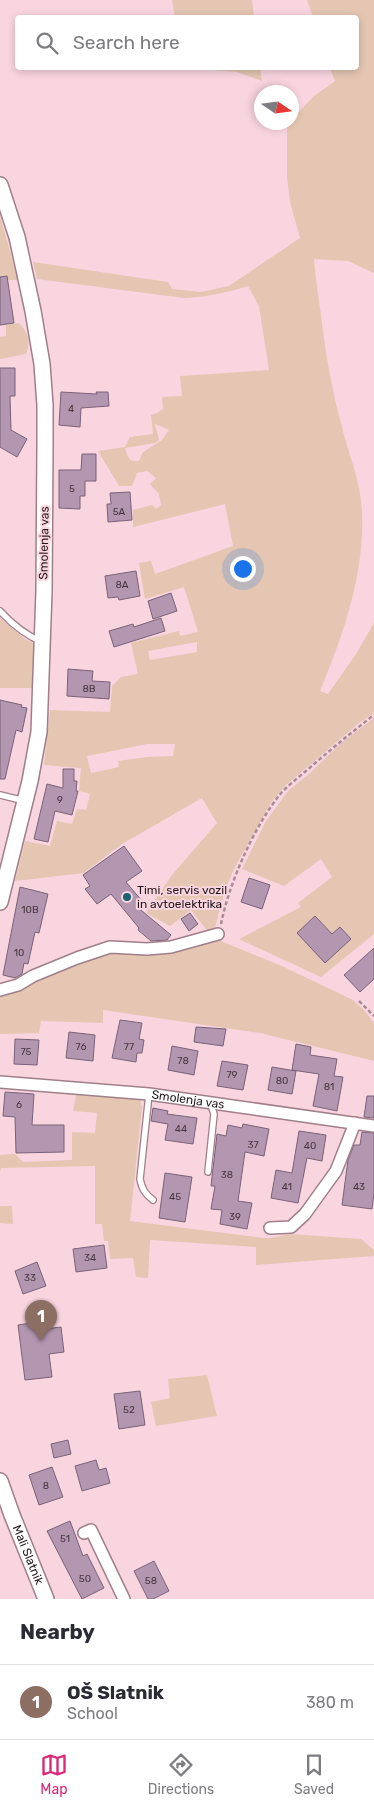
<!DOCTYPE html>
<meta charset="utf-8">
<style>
:root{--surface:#fff;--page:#f7f7f7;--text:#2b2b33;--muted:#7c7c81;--line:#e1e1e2;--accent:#db2777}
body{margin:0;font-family:Rubik,sans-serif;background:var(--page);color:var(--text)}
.compass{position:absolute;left:254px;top:85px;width:45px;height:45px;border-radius:50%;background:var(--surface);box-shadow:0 2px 8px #0003;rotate:103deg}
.you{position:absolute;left:242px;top:568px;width:18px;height:18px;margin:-12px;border:4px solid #fff;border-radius:50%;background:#1a73e8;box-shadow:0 0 0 8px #1a73e833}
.badge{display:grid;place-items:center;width:32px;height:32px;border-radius:50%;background:var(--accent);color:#fff;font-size:16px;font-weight:700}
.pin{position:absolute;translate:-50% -41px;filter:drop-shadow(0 1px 2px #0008)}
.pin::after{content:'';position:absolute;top:26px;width:18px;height:15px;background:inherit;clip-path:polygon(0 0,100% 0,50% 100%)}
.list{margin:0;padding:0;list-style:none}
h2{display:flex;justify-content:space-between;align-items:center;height:65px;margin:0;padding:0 20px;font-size:21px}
h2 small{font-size:16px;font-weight:400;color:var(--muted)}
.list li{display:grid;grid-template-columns:32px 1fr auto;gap:15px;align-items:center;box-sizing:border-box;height:75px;padding:0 20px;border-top:1px solid var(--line)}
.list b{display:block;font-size:19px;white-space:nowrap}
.list p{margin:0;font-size:16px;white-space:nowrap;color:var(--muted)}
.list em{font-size:16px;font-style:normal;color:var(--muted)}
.icon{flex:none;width:28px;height:28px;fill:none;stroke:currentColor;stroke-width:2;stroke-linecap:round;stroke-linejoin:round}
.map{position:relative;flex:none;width:374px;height:1599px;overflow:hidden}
.search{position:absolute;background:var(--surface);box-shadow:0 2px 8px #0003;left:15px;right:15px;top:15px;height:55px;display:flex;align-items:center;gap:12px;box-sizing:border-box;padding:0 18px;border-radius:5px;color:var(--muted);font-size:19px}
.sheet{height:140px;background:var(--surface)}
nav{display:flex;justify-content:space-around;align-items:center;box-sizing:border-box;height:70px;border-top:1px solid var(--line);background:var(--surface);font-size:14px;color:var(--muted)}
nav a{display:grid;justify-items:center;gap:2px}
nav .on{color:var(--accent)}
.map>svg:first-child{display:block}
.green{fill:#e4c6b2;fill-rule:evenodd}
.building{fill:#b396b0;stroke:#796277}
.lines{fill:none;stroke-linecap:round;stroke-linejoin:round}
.service-casing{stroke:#9f7f89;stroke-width:8}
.minor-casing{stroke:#9f7f89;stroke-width:14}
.secondary-casing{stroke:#9f7f89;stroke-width:18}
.path{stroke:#a98d96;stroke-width:2.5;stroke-dasharray:4 2.5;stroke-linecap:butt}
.service{stroke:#fff;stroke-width:5.5}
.minor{stroke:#fff;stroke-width:11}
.secondary{stroke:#fff;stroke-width:15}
.poi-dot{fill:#196271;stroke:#f9d5e0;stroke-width:2}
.labels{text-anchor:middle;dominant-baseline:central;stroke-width:4;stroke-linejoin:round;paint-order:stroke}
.number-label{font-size:10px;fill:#483740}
.street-label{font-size:12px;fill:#24171b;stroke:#f9d5e0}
.poi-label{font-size:12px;fill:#24171b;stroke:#f9d5e0;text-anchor:start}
</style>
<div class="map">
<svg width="374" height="1599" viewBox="0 0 374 1599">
<rect width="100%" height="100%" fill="#f9d5e0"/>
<path class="green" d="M172,0H252L254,17H175Z
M307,0H374V273L348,261L314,259C315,276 318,292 320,308C325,349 331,388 342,427C349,456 361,482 362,512C365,573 343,636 320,691L328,694L356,654L374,623V713L359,723L286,785L272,801L235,867L225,890L214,931L209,933L191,910L170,926L146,913L172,875L217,823L202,798L122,844L84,873L15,881L25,841L50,846L57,821L72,824L77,809L86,810L90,794L79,791L81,768L44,765L50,710L110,712L112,686L121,677L138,674L131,643L179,631L180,636L198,632L184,587L145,599L139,563L151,561L155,574L233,546L225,504L133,527V510L152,505L156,509L161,505L159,494L150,484L156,478L147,471L137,473L132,486H119L98,451L125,447L130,437L153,434L151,415L157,413L163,409L162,397L182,396L180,376L269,370L259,306L248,286C226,293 207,297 184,298L37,279L33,262L168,282L172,289L201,292L229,286L300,238L290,202L287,176V124L292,122V119L314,96L335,81L330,68H356V18L313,17ZM155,424L169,430L162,440L143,452L139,461C128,463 128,456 125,448L155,443L159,440ZM197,642V652L150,660L148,651ZM147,744H175L173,756L147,757L118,761L119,767L91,773L87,756Z
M190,68H260L262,81L237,72Z
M0,216L18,280H0Z
M19,323C28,332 31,342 26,354L0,359V337L6,336V325Z
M0,618L25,639L35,644L33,688H0Z
M374,718V934L321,977L239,939L301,907L298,903L332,877L321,859L284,886L242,869L266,821L288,791L310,773L341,743Z
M218,940L284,967L353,1000L364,1010L374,1023V1061L260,1033L103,1010V1023L41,1021L39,1033L0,1034V996L3,995L87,960L111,953L162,952Z
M80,1091L140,1097L142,1108L130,1221L263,1238H271L290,1234L361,1239L374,1250V1256L256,1265V1247L150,1240L148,1278L136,1277L133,1258L110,1259L108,1241H104L102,1224H95V1166L1,1168L0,1173V1155L15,1154L23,1162L72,1160V1132L95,1133L97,1113L73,1111L76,1095Z
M0,1206H12L13,1224L0,1223Z
M207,1375L217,1416L156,1426L151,1402L170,1398L168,1379Z"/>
<path class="building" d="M7,276L14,323L0,325V277Z
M0,368H15V396H10L11,430L27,439L17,457L0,447Z
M61,392L97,394L96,392H108L109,406L81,408L80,427L59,425Z
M82,454H96V481H85V496H80V509L59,508V470H81Z
M130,492L132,520L108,522L107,504H111L110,493Z
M136,571L140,596L119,600L118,597L108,598L105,576Z
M171,593L177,611L153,619L148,601Z
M161,618L165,631L114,647L109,631L133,624L134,627Z
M68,669L93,671L92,681L110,682L109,699L67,696Z
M0,700L22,705L21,707L27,708L22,732L16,730L5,779H0Z
M63,769H74V781H77L76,791H78L72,815L55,811L48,842L34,839L47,784L63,788Z
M124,846L142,871L126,882L142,901L136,906L171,935L167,940L151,941L138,930L139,928L111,894L97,904L85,889L90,886L83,875Z
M249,878L270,885L262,909L241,902Z
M20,887L48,894L39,933L35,932L28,964L24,963L22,974L15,978L3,975Z
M190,913L198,924L189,931L181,919Z
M315,916L332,934L340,927L351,939L325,963L297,933Z
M374,948V979L360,992L344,975Z
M120,1020L142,1023L139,1039L144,1040L142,1053H137L136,1062L112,1058Z
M196,1027L226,1029L223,1046L194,1042Z
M69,1032L95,1035L93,1061L66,1058Z
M15,1039L39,1040L37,1065L14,1064Z
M296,1044L311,1047L310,1055L337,1059L334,1076L343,1077L337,1111L313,1106L319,1074L292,1070Z
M172,1046L198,1051L194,1075L168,1070Z
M222,1061L248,1065L243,1090L217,1086Z
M272,1067L296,1071L292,1094L268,1090Z
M5,1092L34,1094L32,1125H64V1152L16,1153L15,1117L3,1116Z
M367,1096H374V1118L364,1117Z
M153,1108L168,1111L167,1114L197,1118L193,1144L165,1140L168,1124L151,1121Z
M243,1124L269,1129L264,1156L245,1152L238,1201L252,1203L247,1229L220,1224L222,1210L211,1209L215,1186H211L217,1134L226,1136L228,1125L242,1128Z
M299,1131L326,1135L322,1161L307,1158L298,1203L271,1198L276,1170L292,1173Z
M362,1132L374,1133V1193L372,1209L342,1205L348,1160L354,1145H360Z
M165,1173L192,1177L185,1222L159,1218Z
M104,1245L107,1268L76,1272L73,1249Z
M37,1262L46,1286L23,1294L15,1271Z
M44,1321L45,1329L61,1327L64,1352L49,1354L52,1377L25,1380L18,1325Z
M140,1391L145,1425L119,1429L114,1394Z
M68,1440L71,1454L54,1458L51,1444Z
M96,1460L99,1470L106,1468L110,1483L82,1491L75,1466Z
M52,1467L63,1497L39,1505L29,1475Z
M70,1521L83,1556L87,1554L104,1588L82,1599L47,1531Z
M154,1561L169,1591L153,1599H148L134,1571Z"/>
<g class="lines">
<g class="service-casing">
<path id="service" d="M0,611C12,624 25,635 42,642
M0,795L25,801
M149,1094L140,1179C142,1189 145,1194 153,1200
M208,1172L214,1114L210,1102"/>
</g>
<g class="minor-casing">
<g id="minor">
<path d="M0,990L18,985L33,976L77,958L110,947L147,949L171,947L218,934"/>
<path id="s1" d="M0,1082L149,1094L374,1126"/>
<path d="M270,1228L291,1227L305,1214L336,1171L355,1123"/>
<path d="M84,1533L91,1530L124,1599"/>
</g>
</g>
<g class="secondary-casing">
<g id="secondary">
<path d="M0,185L17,237L33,311L42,364L45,405V445L44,591L39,732L30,781L0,902"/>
<path id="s2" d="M0,1481L12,1515L46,1599"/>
</g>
</g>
<path class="path" d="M221,924C229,883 255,824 282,792C292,782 304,773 314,764C334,747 353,731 374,715
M359,1001L374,1016"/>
<use href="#service" class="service"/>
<use href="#minor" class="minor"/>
<use href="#secondary" class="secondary"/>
</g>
<circle class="poi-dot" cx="127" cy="897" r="5"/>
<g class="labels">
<g class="number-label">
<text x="71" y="409">4</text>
<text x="72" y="489">5</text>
<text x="119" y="512">5A</text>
<text x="122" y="585">8A</text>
<text x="89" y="689">8B</text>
<text x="60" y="800">9</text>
<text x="30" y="910">10B</text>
<text x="19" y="953">10</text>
<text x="81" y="1047">76</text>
<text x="129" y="1047">77</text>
<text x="26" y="1052">75</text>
<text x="183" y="1061">78</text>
<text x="232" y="1075">79</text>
<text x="282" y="1081">80</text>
<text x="329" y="1087">81</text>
<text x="19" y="1105">6</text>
<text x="181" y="1129">44</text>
<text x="253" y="1145">37</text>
<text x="310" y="1146">40</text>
<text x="227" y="1175">38</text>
<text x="287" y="1187">41</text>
<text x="359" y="1187">43</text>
<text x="175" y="1197">45</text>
<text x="235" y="1217">39</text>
<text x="90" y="1258">34</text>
<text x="30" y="1278">33</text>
<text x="129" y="1410">52</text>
<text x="46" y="1486">8</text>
<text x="65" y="1539">51</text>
<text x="85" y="1579">50</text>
<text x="151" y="1581">58</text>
</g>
<g class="street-label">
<text transform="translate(44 543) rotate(-89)">Smolenja vas</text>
<text stroke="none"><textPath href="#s1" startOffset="189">Smolenja vas</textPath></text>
<text stroke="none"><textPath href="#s2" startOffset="79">Mali Slatnik</textPath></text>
</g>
<g class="poi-label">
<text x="137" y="890">Timi, servis vozil<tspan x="137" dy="14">in avtoelektrika</tspan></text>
</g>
</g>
</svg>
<svg class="compass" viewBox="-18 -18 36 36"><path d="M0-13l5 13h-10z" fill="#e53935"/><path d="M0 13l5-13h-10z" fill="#7c7c81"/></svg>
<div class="you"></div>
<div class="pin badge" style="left:41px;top:1341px;background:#8d6e63">1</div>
<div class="search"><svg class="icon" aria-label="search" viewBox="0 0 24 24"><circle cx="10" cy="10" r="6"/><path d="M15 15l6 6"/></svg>Search here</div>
</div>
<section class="sheet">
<h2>Nearby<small></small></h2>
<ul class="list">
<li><span class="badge" style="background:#8d6e63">1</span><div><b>OŠ Slatnik</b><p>School</p></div><em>380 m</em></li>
</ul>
</section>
<nav>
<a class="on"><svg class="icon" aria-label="map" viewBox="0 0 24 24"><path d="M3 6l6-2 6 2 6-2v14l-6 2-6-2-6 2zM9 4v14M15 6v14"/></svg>Map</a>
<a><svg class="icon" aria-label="directions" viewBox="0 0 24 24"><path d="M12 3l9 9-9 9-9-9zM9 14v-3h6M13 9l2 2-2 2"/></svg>Directions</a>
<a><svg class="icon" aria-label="saved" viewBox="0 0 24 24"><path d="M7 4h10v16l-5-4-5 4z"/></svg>Saved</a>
</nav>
